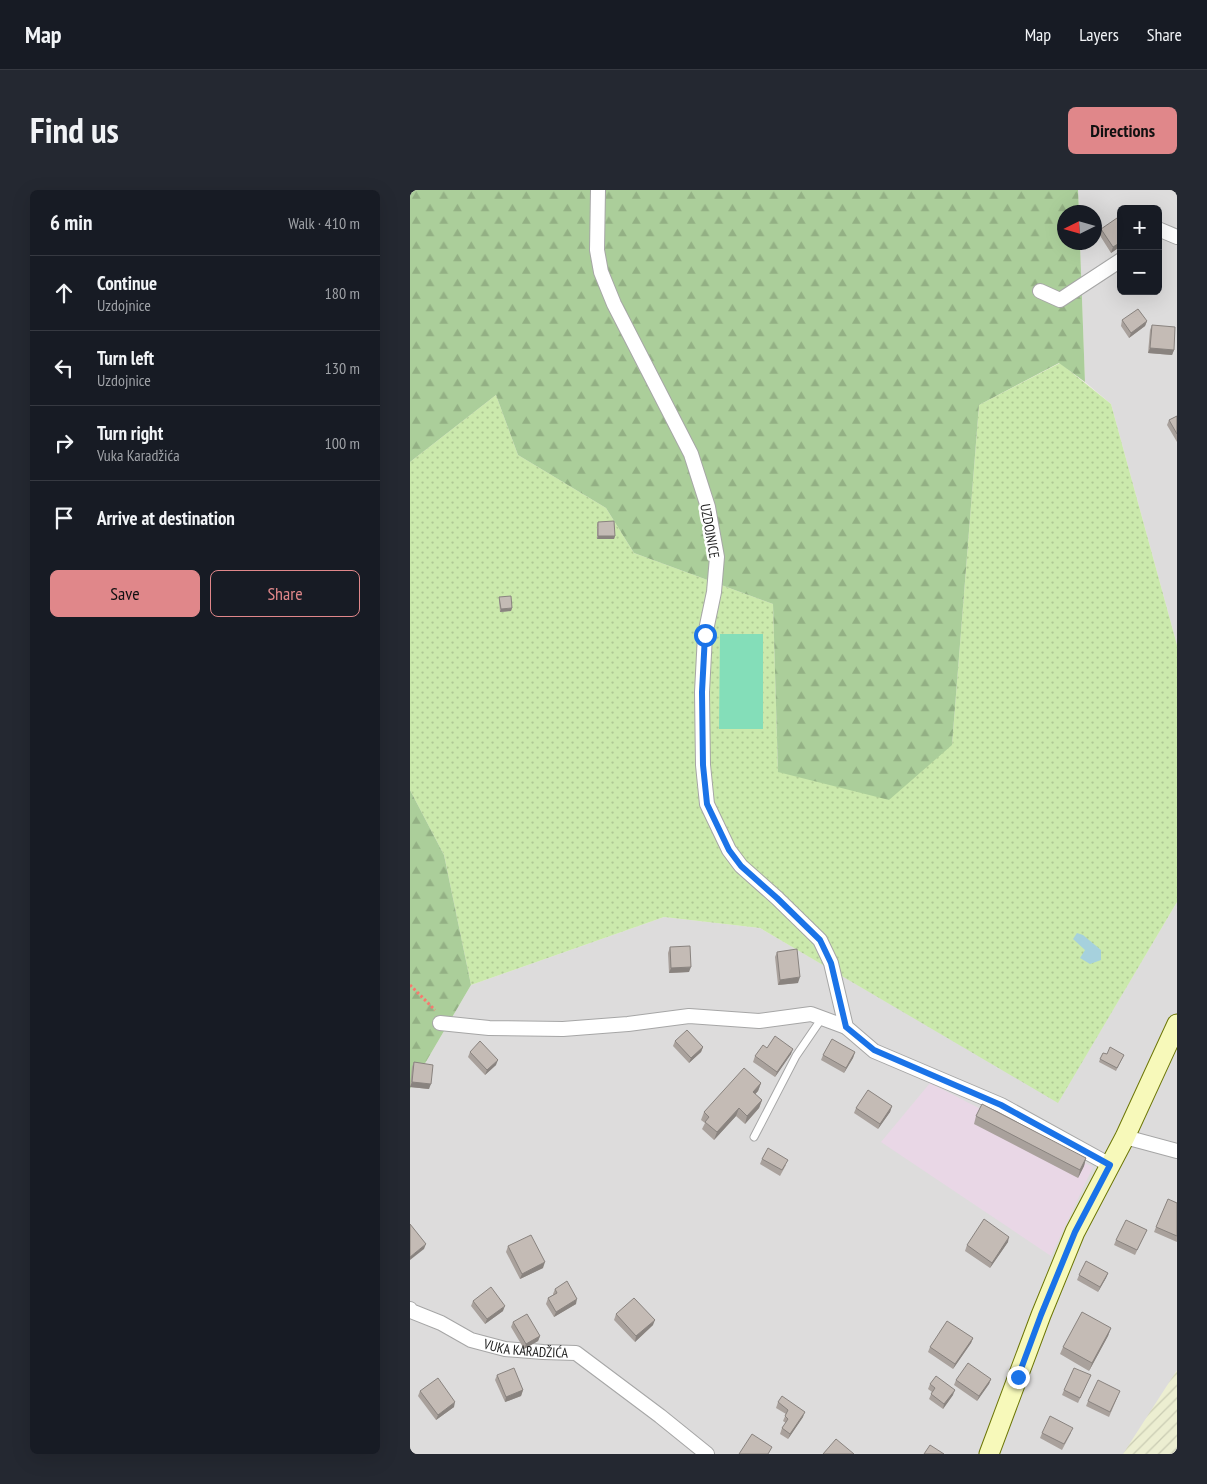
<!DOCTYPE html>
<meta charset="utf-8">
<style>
:root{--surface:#171b24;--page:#242831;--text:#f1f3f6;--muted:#9ea1a6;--line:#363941;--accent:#e0878a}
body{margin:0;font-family:"PT Sans Narrow",sans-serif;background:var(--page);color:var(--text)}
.controls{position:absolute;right:15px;top:15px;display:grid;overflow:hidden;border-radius:8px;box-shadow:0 5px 20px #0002}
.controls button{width:45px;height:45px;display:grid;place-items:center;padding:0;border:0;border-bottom:1px solid var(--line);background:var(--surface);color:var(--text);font:25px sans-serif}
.compass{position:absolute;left:647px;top:15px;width:45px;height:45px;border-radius:50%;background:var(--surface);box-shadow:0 5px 20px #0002;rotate:265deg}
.stop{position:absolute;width:15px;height:15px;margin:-11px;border:4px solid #1a73e8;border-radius:50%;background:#fff}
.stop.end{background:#1a73e8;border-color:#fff;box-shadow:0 1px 5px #0008}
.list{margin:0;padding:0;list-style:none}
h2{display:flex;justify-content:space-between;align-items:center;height:65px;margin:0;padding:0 20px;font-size:21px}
h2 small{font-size:16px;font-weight:400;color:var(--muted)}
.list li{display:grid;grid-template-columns:32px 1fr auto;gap:15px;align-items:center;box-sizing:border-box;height:75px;padding:0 20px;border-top:1px solid var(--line)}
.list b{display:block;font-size:19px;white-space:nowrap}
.list p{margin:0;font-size:16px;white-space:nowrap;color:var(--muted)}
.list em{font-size:16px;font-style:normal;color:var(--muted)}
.actions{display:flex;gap:10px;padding:15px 20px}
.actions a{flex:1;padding:11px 0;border:1px solid var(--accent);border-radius:8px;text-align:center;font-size:18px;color:var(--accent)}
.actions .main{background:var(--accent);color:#111}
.icon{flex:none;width:28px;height:28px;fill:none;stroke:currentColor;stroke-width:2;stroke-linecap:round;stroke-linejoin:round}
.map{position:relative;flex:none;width:767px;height:1264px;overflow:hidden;border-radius:8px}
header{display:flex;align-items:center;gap:30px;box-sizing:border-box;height:70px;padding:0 25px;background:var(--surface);border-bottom:1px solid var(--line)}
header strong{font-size:24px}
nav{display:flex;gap:28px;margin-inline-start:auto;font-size:18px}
.intro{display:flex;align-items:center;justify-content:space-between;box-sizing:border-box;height:120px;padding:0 30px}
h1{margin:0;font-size:35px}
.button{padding:12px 22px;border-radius:8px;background:var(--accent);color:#111;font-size:18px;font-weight:700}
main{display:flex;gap:30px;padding:0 30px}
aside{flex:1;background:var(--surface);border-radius:8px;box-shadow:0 5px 20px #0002}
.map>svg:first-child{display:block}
.residential{fill:#dddcdc;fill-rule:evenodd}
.industrial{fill:#e9d7e6}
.farmland{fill:url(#farmland-furrows)}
.grass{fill:url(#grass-dots)}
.forest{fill:url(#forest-firs)}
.pitch{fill:#84deb9}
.water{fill:#a6d1dd}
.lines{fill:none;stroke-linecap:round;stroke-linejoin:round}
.lane-casing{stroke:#a6a6a6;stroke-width:9}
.street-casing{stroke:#a6a6a6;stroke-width:16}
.secondary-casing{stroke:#6c7606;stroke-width:21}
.path{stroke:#f8796e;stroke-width:3;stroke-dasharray:2.5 2.5;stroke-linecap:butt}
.lane{stroke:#fff;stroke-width:7}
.street{stroke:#fff;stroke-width:14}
.secondary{stroke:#f7f9ba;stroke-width:19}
.wall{fill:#a9a19c}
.shaded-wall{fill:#89837f}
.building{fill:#c4bbb5;stroke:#89837f}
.route{stroke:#1a73e8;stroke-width:6}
.labels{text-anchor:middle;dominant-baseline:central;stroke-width:5;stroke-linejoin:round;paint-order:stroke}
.street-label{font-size:14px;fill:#1f1f1f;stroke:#fff}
</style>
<header>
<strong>Map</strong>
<nav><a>Map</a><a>Layers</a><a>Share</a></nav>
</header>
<div class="intro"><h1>Find us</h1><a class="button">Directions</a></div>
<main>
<aside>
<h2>6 min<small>Walk · 410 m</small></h2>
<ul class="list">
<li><svg class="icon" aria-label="ahead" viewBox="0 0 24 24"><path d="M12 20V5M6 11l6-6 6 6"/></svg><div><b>Continue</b><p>Uzdojnice</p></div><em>180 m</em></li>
<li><svg class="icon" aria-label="left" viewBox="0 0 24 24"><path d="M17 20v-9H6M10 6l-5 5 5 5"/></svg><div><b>Turn left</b><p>Uzdojnice</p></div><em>130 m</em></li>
<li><svg class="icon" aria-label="right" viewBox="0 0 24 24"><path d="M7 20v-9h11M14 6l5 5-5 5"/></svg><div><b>Turn right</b><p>Vuka Karadžića</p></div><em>100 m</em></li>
<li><svg class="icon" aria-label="arrive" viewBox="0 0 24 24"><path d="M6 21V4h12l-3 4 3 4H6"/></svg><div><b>Arrive at destination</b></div></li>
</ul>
<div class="actions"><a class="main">Save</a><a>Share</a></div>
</aside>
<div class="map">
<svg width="767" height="1264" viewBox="0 0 767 1264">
<defs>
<pattern id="farmland-furrows" width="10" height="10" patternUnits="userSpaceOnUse" patternTransform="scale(1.25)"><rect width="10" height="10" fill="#eceed1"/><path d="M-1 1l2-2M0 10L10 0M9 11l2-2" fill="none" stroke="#caccb3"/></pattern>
<pattern id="grass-dots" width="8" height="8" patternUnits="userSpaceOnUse" patternTransform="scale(1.25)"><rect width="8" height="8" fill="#cbe9ac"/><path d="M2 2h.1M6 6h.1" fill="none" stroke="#aec794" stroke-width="1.8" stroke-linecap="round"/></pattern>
<pattern id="forest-firs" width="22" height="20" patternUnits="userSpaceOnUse" patternTransform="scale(1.25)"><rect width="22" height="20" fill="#abce9a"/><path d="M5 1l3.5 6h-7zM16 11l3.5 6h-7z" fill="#93b084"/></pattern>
</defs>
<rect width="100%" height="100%" fill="#f0ece5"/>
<path class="residential" d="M668,0H767V455L701,214L675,192L670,53L684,52V22H669ZM711,19H748V101H711Z
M767,712V1264H0V899L61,795L254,727L350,738L648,912Z"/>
<path class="industrial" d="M520,893L683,977L641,1066L471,952Z"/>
<path class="farmland" d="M767,1180V1264H713Z"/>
<path class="grass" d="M650,173L701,214L767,455V712L648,913L350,738L254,727L61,795L34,665L0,600V272L86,205L108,265L196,318L224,363L363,414L368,582L542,555L569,215Z"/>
<path class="forest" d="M0,0H668L669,22H654V52L670,53L675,192L649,173L569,215L542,555L479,610L368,582L363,414L224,363L196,318L108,265L86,205L0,272Z
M0,600L34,665L61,795L0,899Z"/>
<path class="pitch" d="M310,444H353V539H309Z"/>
<path class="water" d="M667,743L673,745L691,760V770L680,774L670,768L675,760L663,749Z"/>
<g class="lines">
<g class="lane-casing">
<path id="lane" d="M344,947L386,866L412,828"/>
</g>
<g class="street-casing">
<g id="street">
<path d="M188,0L187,60L191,82L204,114L281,264L298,317L307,367L304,402L295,445L292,502L293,575L297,614L319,660L331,676L367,708L410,750L421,773L436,837L464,861L591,915L700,975"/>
<path d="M748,39L767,47"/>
<path d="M630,101L650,110L711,70"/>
<path d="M30,833L79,838L153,839L218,834L279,826L349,831L401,824L436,837"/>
<path d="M715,947L767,961"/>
<path id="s1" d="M0,1119L1,1121L31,1133L61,1150L95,1159L133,1162L166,1163L250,1226L297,1264"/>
</g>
</g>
<g class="secondary-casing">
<path id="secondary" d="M579,1264L631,1125L665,1042L715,947L767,834"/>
</g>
<path class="path" d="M0,795L25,820"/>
<use href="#lane" class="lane"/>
<use href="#street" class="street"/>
<use href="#secondary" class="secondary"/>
</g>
<path class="wall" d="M691,39L711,56L701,63L689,44Z
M712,130L737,131L735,136L719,148L711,136Z
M742,135L764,160L762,165L738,163L740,140Z
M767,226V252L757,235L759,230Z
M188,332L205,346L204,349H187V334Z
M89,407L102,418L101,421L90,422L89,410Z
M260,757L279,782L259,783L258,763Z
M367,762L388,793L368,795L365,767Z
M265,851L293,857L291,862L279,873L263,856Z
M357,858L381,864L365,887L343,872L345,866Z
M60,862L86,875L75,885L58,867Z
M445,862L443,868L434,883L411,870L413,865Z
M697,864L714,865L706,881L689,872L690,869Z
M4,872L19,899L0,897L2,877Z
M351,893L348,901L345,904L352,910L349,918L335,934L326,926L304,950L292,939L295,933L291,930L294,922Z
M482,916L480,922L468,939L444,923L446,918Z
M566,926L676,968L674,976L668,988L564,934Z
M352,969L376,975L370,986L350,974Z
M767,1013V1052L744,1042L746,1037Z
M737,1040L725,1065L704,1055L706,1050Z
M598,1052L580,1078L555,1061L557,1055Z
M98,1056L133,1078L110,1089L96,1062Z
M698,1083L696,1088L688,1102L667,1090L669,1085Z
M145,1099L166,1114L144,1127L136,1114L138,1108L143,1105V1104Z
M63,1111L93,1121L75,1134L61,1116Z
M206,1124L243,1135L225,1152L204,1130Z
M103,1132L130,1146L128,1151L114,1159L101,1137Z
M701,1138L698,1146L679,1181L650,1164L653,1157Z
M563,1148L561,1153L543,1179L518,1162L520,1157Z
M87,1185L113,1200L111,1206L95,1212L85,1190Z
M681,1185L668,1213L652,1205L654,1200Z
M581,1189L579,1194L567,1211L544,1195L546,1190Z
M520,1194L543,1205L533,1219L519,1209L522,1202L518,1199Z
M10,1201L44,1217L26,1230L8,1206Z
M708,1206L699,1227L676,1216L678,1211Z
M368,1212L393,1227L378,1249L370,1244L372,1238L376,1233L373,1231L376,1224L366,1218Z
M632,1243H661L652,1260L630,1248Z"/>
<path class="shaded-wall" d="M711,52V56L701,63L703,57Z
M737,131L735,136L719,148L721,143Z
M740,158L764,160L762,165L738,163Z
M188,346H205L204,349H187Z
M102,418L101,421L90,422L91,419Z
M281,777L279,782L259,783L261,778Z
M390,787L388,793L368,795L370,790Z
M293,857L291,862L279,873L281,868Z
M383,859L381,864L365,887L367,882Z
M445,862L443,868L434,883L436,878Z
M88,870L86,875L75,885L77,880Z
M2,892L21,894L19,899L0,897Z
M351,893L348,901L340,910L343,902Z
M352,910L349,918L335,934L337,926Z
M482,916L480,922L468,939L470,934Z
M329,918L326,926L304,950L307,942Z
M676,968L674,976L668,988L670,980Z
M599,1047L598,1052L580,1078L582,1073Z
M16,1054L14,1059L0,1070V1067Z
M135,1072L133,1078L110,1089L112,1084Z
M698,1083L696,1088L688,1102L690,1097Z
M167,1109L166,1114L144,1127L146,1122Z
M95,1116L93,1121L75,1134L77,1129Z
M245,1130L243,1135L225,1152L226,1146Z
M701,1138L698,1146L679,1181L682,1173Z
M130,1146L128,1151L114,1159L116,1154Z
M563,1148L561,1153L543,1179L545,1174Z
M581,1189L579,1194L567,1211L569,1206Z
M113,1200L111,1206L95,1212L96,1207Z
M545,1200L543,1205L533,1219L534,1214Z
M45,1212L44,1217L26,1230L28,1225Z
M395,1222L393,1227L378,1249L380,1244Z"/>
<path class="building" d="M707,28L711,33V52L703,57L691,39Z
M728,119L737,131L721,143L712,130Z
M742,135L765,137L764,160L740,158Z
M767,226V244L759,230Z
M204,331L205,346H188V332Z
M101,406L102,418L91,419L89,407Z
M280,756L281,777L261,778L260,757Z
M387,759L390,787L370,790L367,762Z
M277,840L293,857L281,868L265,851Z
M365,846L383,859L367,882L345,866L353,855L357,858Z
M422,849L445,862L436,878L413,865Z
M70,851L88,870L77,880L60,862Z
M700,857L714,865L707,878L690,869L693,863L697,864Z
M4,872L23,875L21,894L2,892Z
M334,878L351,893L343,902L352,910L337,926L329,918L307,942L295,932L299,927L294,922Z
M458,900L482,916L470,934L446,918Z
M572,914L676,968L670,980L566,926Z
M358,958L378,970L372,980L352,969Z
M758,1009L767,1013V1046L746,1037Z
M574,1029L599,1047L582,1073L557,1055Z
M716,1030L737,1040L727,1060L706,1050Z
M0,1034L16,1054L0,1067Z
M121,1045L135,1072L112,1084L98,1056Z
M676,1071L698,1083L690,1097L669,1085Z
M157,1091L167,1109L146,1122L138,1108L147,1103L145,1099Z
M81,1097L95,1116L77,1129L63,1111Z
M224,1108L245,1130L226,1146L206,1124Z
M672,1122L701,1138L682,1173L653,1157Z
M117,1124L130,1146L116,1154L103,1132Z
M537,1131L563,1148L545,1174L520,1157Z
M558,1173L581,1189L569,1206L546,1190Z
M104,1178L113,1200L96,1207L87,1185Z
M664,1178L681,1185L670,1208L654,1200Z
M526,1186L545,1200L534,1214L521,1204L525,1198L520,1194Z
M28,1188L45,1212L28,1225L10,1201Z
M688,1190L710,1201L700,1222L678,1211Z
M372,1206L395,1222L380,1244L372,1238L378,1229L375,1226L378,1220L368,1212Z
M640,1226L663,1238L654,1254L632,1243Z
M342,1244L362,1257L358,1264H329Z
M426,1249L444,1264H413Z
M520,1255L534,1264H514Z"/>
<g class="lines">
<path class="route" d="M295,445L292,502L293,575L297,614L319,660L331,676L367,708L410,750L421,773L436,837L464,860L591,915L700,975L665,1042L631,1125L608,1187"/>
</g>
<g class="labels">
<g class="street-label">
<text transform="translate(300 341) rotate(80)">UZDOJNICE</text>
<text stroke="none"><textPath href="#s1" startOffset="125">VUKA KARADŽIĆA</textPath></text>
</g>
</g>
</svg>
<div class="controls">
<button>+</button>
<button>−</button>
</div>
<svg class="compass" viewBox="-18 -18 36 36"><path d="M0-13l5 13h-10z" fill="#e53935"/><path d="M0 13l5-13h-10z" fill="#9ea1a6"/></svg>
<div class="stop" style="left:295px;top:445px"></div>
<div class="stop end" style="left:608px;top:1187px"></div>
</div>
</main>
